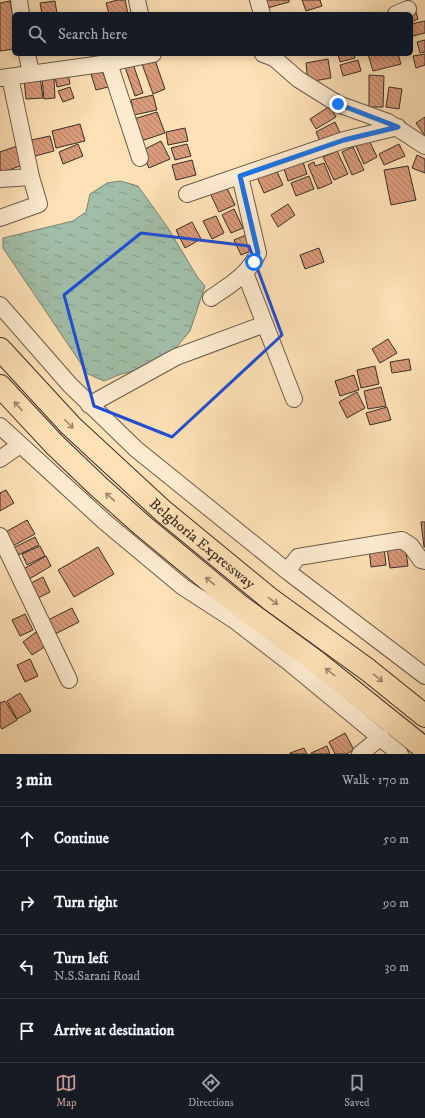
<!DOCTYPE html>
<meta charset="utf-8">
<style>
:root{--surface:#171b24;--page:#20242c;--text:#f1f3f6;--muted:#9ea1a6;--line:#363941;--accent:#c59692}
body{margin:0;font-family:"IM FELL DW Pica",serif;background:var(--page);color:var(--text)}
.stop{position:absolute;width:12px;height:12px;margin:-9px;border:3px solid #1a73e8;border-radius:50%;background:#fff}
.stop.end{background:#1a73e8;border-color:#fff;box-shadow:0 1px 4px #0008}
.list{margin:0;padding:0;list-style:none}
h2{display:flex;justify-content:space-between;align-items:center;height:52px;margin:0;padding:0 16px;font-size:17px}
h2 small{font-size:13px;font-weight:400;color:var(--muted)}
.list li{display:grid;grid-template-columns:26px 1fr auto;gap:12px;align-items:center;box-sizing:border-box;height:64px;padding:0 16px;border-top:1px solid var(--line)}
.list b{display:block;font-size:15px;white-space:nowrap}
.list p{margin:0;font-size:13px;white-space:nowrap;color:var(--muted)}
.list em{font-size:13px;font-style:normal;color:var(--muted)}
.icon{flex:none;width:22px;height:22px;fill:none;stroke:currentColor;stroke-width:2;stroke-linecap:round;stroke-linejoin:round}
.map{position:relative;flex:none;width:425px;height:754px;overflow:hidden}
.search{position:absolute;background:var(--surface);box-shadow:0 2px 10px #0003;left:12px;right:12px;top:12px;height:44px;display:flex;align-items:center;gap:10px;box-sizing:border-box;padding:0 14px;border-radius:6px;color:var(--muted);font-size:15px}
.sheet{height:308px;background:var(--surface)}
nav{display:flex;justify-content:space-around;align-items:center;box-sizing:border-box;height:56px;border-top:1px solid var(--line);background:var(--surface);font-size:11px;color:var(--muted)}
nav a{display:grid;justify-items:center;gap:2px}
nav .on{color:var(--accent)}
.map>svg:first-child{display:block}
.water{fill:url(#water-ripples);stroke:#778474}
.building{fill:url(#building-back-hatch);stroke:#392e26}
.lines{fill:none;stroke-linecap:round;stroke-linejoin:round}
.minor-casing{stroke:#6a5b4a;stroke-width:18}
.highway-casing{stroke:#392e26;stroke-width:24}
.minor{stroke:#feecd0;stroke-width:16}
.highway{stroke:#fee1b6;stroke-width:22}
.oneway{stroke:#9c886e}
.route{stroke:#1a73e8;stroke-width:5}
.marked{fill:none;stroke:#1d4ed8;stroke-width:3;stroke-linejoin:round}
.labels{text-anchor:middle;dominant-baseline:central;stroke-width:4;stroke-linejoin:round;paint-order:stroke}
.street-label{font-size:15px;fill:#392e26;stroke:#feecd0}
</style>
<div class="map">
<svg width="425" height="754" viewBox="0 0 425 754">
<defs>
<pattern id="water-ripples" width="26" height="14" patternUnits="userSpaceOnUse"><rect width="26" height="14" fill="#a1bea8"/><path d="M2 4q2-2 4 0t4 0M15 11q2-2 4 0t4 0" fill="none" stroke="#849b89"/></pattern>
<pattern id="building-back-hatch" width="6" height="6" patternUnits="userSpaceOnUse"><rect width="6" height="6" fill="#da9b7b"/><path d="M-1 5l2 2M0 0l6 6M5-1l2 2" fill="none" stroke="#b27f65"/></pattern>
</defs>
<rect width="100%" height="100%" fill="#fee1b6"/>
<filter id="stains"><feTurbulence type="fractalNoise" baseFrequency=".005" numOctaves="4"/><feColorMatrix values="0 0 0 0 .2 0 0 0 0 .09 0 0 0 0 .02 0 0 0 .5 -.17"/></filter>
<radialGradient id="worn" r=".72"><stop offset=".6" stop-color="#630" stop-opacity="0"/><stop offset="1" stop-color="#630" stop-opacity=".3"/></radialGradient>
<path class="water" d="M120,181L138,186L168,228L198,278L205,286L190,331L170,355L146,368L121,374L104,381L88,374L3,248V238L73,221L86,212L90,194L107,183Z"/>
<path class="building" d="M118,0H125L128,14H109L106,3Z
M262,0H289V2L264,9Z
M302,0H320L322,6L306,11Z
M10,1L14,23V49L0,51V3Z
M55,1L57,14H42L40,3Z
M416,12L418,19L411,22V14Z
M425,21V33L413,36L411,24Z
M425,40V52L420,53L417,42Z
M338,54H354L355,58L340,62Z
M368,54H398L401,64L373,71Z
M425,54V65L416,68L413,56Z
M328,59L331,78L308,82L306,63Z
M155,60L165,89L153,94L142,64Z
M358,60L361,71L343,76L340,65Z
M132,61L143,93L135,96L124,64Z
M102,70L108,87L96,90L91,74Z
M68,74L70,84L57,87L55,77Z
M369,75L384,76L383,107H369Z
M40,77L43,98L26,99L24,79Z
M54,78L55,98L44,99L42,79Z
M70,87L74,98L63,102L58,91Z
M389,87L402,89L399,109L386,107Z
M153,95L157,110L134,115L131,100Z
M330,106L336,117L316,129L310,119Z
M157,112L165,133L141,141L134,119Z
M425,117V136L416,123Z
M335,122L341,135L322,145L316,132Z
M80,124L85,141L56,148L52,131Z
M185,128L188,141L168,145L166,132Z
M50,136L54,151L31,157L27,141Z
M368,138L377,157L364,164L355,144Z
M161,141L170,159L149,168L141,151Z
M78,144L83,156L63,164L59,152Z
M187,144L191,156L175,160L171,148Z
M399,144L405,156L384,165L379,154Z
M17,146L23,165L0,173V152Z
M353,147L364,170L352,175L342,152Z
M337,151L348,174L334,180L323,157Z
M417,155L425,159V173L412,168Z
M302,159L307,174L288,181L283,166Z
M192,160L196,175L176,180L172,165Z
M314,162L315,166L324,163L332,183L318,189L308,165Z
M408,166L416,200L391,205L384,170Z
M275,167L283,185L264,193L256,175Z
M309,176L314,189L296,196L291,183Z
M226,186L235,205L219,212L210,193Z
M288,204L295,215L278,227L271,215Z
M234,209L243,228L231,233L222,215Z
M216,216L224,233L212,239L203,221Z
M192,222L201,239L185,248L176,230Z
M246,235L253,250L241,255L234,240Z
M319,248L324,262L305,269L300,255Z
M388,339L397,353L380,363L372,349Z
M409,359L411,370L392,373L390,362Z
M375,366L379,384L361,388L357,370Z
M354,375L359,390L340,396L335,381Z
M381,387L386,406L368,409L364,391Z
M357,392L365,408L347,418L339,402Z
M387,407L391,420L370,425L366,413Z
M6,490L14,503L0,511V493Z
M27,520L35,534L9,548L2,534Z
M421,522H425V547H424Z
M35,537L39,545L14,557L11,549Z
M405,545L408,566L390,568L387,548Z
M40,546L45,556L27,565L22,554Z
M98,547L114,574L74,597L58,570Z
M384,547L386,565L371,567L369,549Z
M46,556L51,566L26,581L20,571Z
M43,577L50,592L34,600L27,585Z
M72,608L79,622L53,635L46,621Z
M25,614L33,630L20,636L12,620Z
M36,632L46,646L32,655L23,642Z
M30,659L38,676L25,682L17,665Z
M20,693L31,711L17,719L7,701Z
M5,701L17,720L2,729L0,726V703Z
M345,733L354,750L346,754H335L329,742Z
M327,746L330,754H311V753Z
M304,748L307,754H290V753Z"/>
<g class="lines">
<g class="minor-casing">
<path id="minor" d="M19,0L21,14
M137,0L140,14
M258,0L262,14
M396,14L408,9
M27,54L31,74
M263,54L274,58L298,79L338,104L388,122L425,146
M109,63L140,158
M0,78L109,63L153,54
M0,179L31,177
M187,194L344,140L398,127
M0,218L39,204L31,177L10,77
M245,273L294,399
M211,298C230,285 249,274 258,253L240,176
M0,305L70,385L136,449L287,571L425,676
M89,405L176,357L265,324
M0,426L105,522L183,587L234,620L291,664L400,754
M0,459L20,445
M0,536L69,680
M287,571L298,557L402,540L411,546L421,560L425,561
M360,754L381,737"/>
</g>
<g class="highway-casing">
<g id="highway">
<path id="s1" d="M0,349L71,426L163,511L270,599L368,670L425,716"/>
<path d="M0,386L55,445L99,487L143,526L240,606L318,663L425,749"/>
</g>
</g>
<use href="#minor" class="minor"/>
<use href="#highway" class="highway"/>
</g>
<defs><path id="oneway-shaft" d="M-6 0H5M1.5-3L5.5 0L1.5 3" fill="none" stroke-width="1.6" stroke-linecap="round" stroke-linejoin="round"/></defs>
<g class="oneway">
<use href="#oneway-shaft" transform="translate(18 406) rotate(-133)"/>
<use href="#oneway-shaft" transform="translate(69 424) rotate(45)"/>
<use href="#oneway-shaft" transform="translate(110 497) rotate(-139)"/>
<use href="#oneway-shaft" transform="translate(210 581) rotate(-141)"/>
<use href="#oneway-shaft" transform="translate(273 601) rotate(36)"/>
<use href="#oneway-shaft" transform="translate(330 672) rotate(-142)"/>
<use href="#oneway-shaft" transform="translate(378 678) rotate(39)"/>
</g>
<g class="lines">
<path class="route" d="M254,262L258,253L240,176L344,140L398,127L338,104"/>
</g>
<path class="marked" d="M141,233L249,246L282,335L172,437L94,406L64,295Z"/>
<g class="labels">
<g class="street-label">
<text stroke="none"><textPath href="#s1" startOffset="281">Belghoria Expressway</textPath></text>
</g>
</g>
<rect width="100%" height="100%" filter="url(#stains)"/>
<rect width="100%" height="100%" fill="url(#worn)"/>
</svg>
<div class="stop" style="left:254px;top:262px"></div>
<div class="stop end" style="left:338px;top:104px"></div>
<div class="search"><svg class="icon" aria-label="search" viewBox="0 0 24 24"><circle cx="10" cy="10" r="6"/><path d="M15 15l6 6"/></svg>Search here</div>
</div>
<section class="sheet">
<h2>3 min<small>Walk · 170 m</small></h2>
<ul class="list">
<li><svg class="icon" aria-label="ahead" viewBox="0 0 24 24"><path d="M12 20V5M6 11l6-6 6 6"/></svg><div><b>Continue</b></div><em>50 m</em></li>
<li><svg class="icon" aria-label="right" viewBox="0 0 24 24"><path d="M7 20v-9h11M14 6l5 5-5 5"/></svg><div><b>Turn right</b></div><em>90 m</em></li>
<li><svg class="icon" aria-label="left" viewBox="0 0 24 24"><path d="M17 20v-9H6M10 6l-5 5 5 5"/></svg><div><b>Turn left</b><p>N.S.Sarani Road</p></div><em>30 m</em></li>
<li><svg class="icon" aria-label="arrive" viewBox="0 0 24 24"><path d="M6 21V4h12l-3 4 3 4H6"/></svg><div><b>Arrive at destination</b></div></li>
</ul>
</section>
<nav>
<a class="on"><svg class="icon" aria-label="map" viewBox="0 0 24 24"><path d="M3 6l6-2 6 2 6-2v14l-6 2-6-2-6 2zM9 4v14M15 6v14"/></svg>Map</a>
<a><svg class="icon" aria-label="directions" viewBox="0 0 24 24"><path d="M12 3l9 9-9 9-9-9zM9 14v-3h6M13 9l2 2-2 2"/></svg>Directions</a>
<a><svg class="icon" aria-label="saved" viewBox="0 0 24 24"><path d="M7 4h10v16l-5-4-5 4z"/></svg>Saved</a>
</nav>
